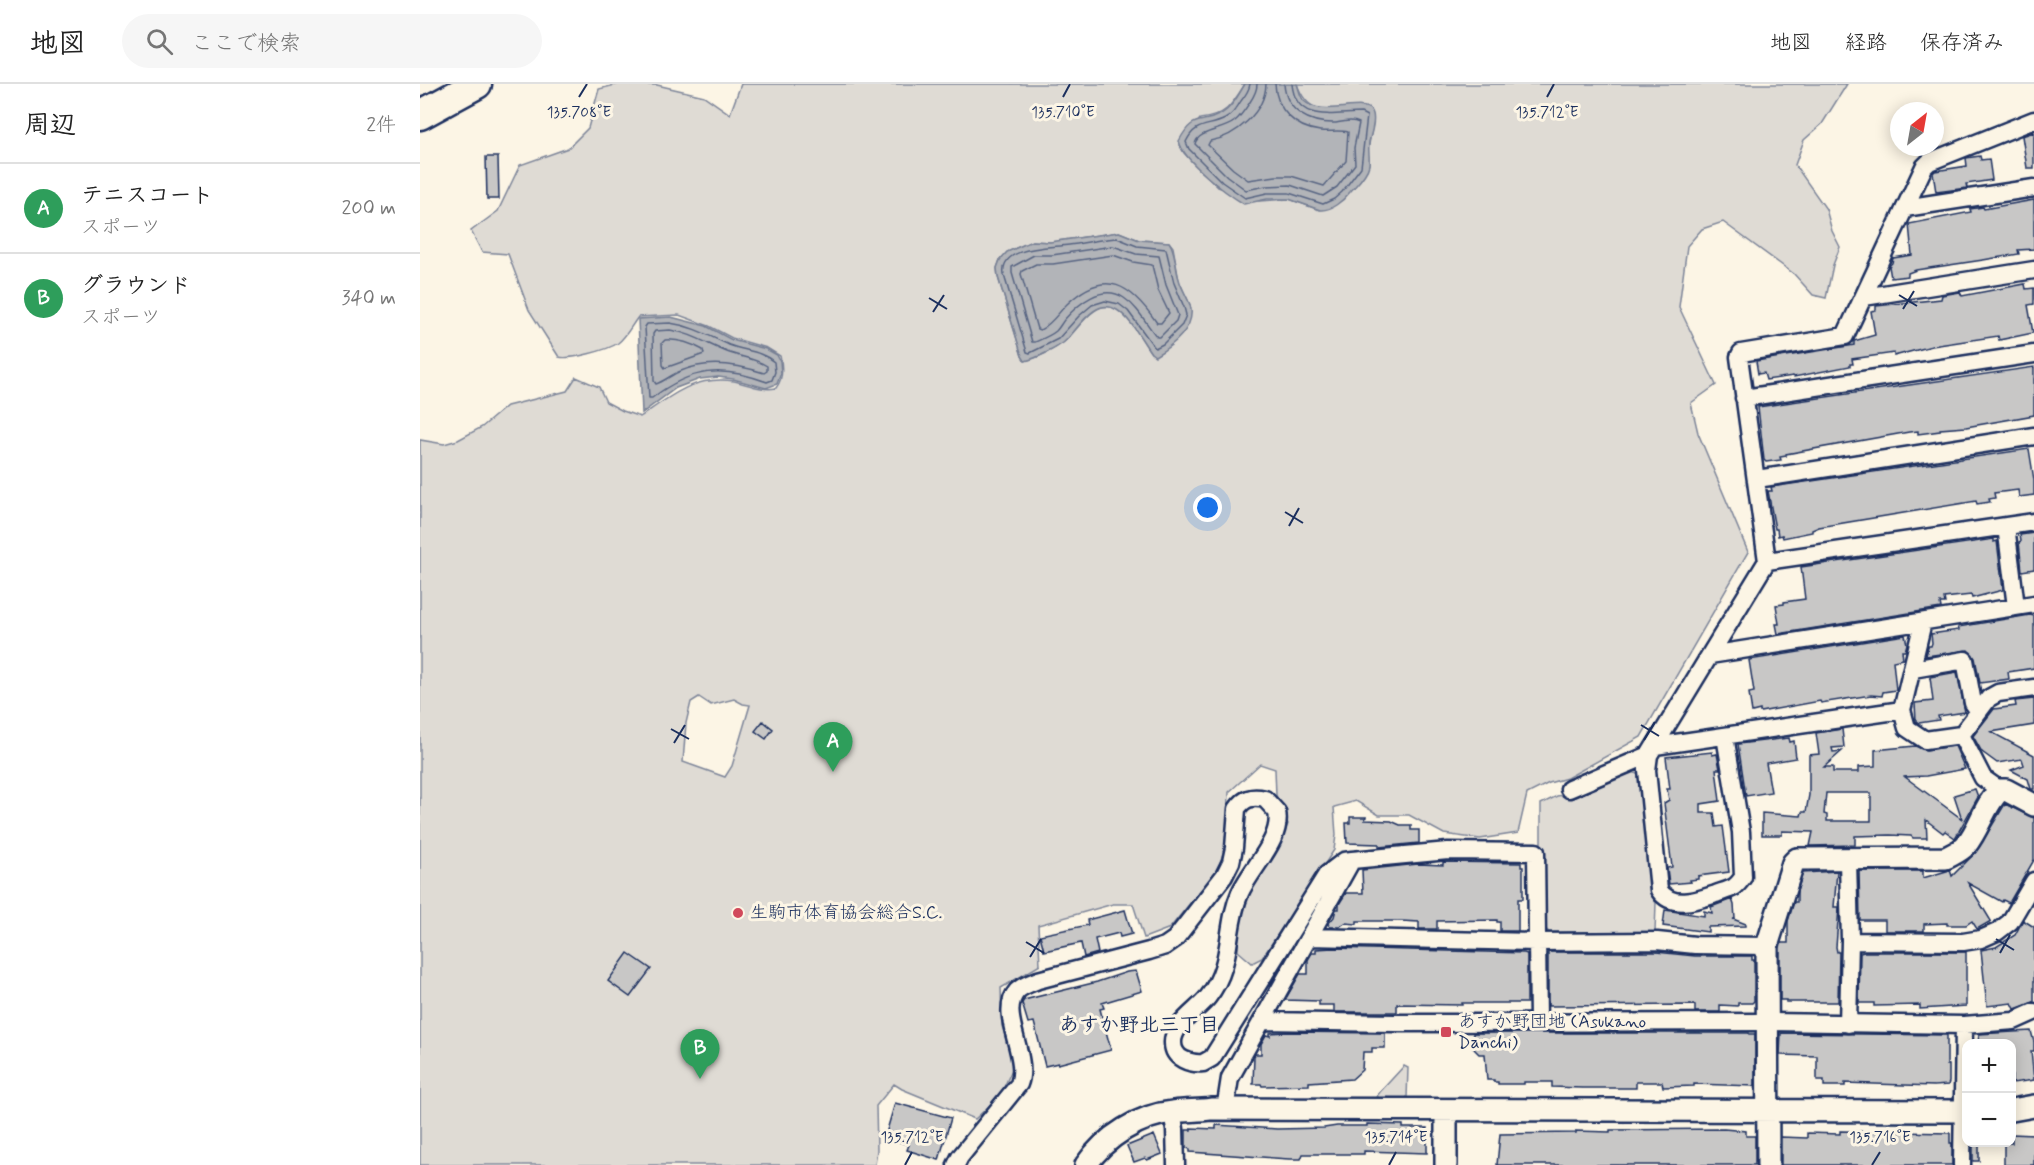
<!DOCTYPE html>
<html lang="ja">
<meta charset="utf-8">
<style>
:root{--surface:#fff;--page:#f6f6f6;--text:#222;--muted:#767676;--line:#e0e0e0;--accent:#b45309}
body{margin:0;font-family:Mynerve,"Klee One",sans-serif;background:var(--page);color:var(--text)}
.controls{position:absolute;right:18px;bottom:18px;display:grid;overflow:hidden;border-radius:12px;box-shadow:0 3px 15px #0003}
.controls button{width:54px;height:54px;display:grid;place-items:center;padding:0;border:0;border-bottom:2px solid var(--line);background:var(--surface);color:var(--text);font:30px sans-serif}
.compass{position:absolute;left:1470px;top:18px;width:54px;height:54px;border-radius:50%;background:var(--surface);box-shadow:0 3px 15px #0003;rotate:31deg}
.you{position:absolute;left:788px;top:424px;width:21px;height:21px;margin:-15px;border:4px solid #fff;border-radius:50%;background:#1a73e8;box-shadow:0 0 0 9px #1a73e833}
.badge{display:grid;place-items:center;width:39px;height:39px;border-radius:50%;background:var(--accent);color:#fff;font-size:20px;font-weight:700}
.pin{position:absolute;translate:-50% -50px;filter:drop-shadow(0 2px 3px #0008)}
.pin::after{content:'';position:absolute;top:32px;width:21px;height:18px;background:inherit;clip-path:polygon(0 0,100% 0,50% 100%)}
.list{margin:0;padding:0;list-style:none}
h2{display:flex;justify-content:space-between;align-items:center;height:78px;margin:0;padding:0 24px;font-size:26px}
h2 small{font-size:20px;font-weight:400;color:var(--muted)}
.list li{display:grid;grid-template-columns:39px 1fr auto;gap:18px;align-items:center;box-sizing:border-box;height:90px;padding:0 24px;border-top:2px solid var(--line)}
.list b{display:block;font-size:22px;white-space:nowrap}
.list p{margin:0;font-size:20px;white-space:nowrap;color:var(--muted)}
.list em{font-size:20px;font-style:normal;color:var(--muted)}
.icon{flex:none;width:33px;height:33px;fill:none;stroke:currentColor;stroke-width:2;stroke-linecap:round;stroke-linejoin:round}
.map{position:relative;flex:none;width:1614px;height:1081px;overflow:hidden}
header{display:flex;align-items:center;gap:36px;box-sizing:border-box;height:84px;padding:0 30px;background:var(--surface);border-bottom:2px solid var(--line)}
header strong{font-size:28px}
nav{display:flex;gap:33px;margin-inline-start:auto;font-size:21px}
.search{width:420px;height:54px;background:var(--page);display:flex;align-items:center;gap:15px;box-sizing:border-box;padding:0 21px;border-radius:33px;color:var(--muted);font-size:22px}
main{display:flex}
aside{flex:1;background:var(--surface)}
.map>svg:first-child{display:block}
.green{fill:#dfdbd4;stroke:#7d8599;stroke-width:1.5;fill-rule:evenodd}
.water{fill:#b2b4b8;stroke:#767f94;stroke-width:1.5}
.lines{fill:none;stroke-linecap:round;stroke-linejoin:round}
.shore{stroke:#576482;stroke-width:1.5}
.building{fill:#c8c7c6;stroke:#1b2f5e;stroke-width:1.5;fill-rule:evenodd}
.minor-casing{stroke:#1b2f5e;stroke-width:21}
.tertiary-casing{stroke:#1b2f5e;stroke-width:26}
.trunk-casing{stroke:#1b2f5e;stroke-width:33}
.minor{stroke:#fcf5e5;stroke-width:16}
.tertiary{stroke:#fcf5e5;stroke-width:21}
.trunk{stroke:#fcf5e5;stroke-width:28}
.ticks{fill:none;stroke:#1b2f5e;stroke-width:2}
.poi-dot{fill:#d1495b;stroke:#fcf5e5;stroke-width:2}
.labels{text-anchor:middle;dominant-baseline:central;stroke-width:6;stroke-linejoin:round;paint-order:stroke}
.poi-label{font-size:18px;fill:#1b2f5e;stroke:#fcf5e5;text-anchor:start}
.neighbourhood-label{font-size:20px;font-weight:bold;fill:#1b2f5e;stroke:#fcf5e5}
.ticks-label{font-size:15px;text-anchor:middle;fill:#1b2f5e;stroke:#fcf5e5;stroke-width:6;stroke-linejoin:round;paint-order:stroke}
</style>
<header>
<strong>地図</strong>
<div class="search"><svg class="icon" aria-label="search" viewBox="0 0 24 24"><circle cx="10" cy="10" r="6"/><path d="M15 15l6 6"/></svg>ここで検索</div>
<nav><a>地図</a><a>経路</a><a>保存済み</a></nav>
</header>
<main>
<aside>
<h2>周辺<small>2件</small></h2>
<ul class="list">
<li><span class="badge" style="background:#2e9e5b">A</span><div><b>テニスコート</b><p>スポーツ</p></div><em>200 m</em></li>
<li><span class="badge" style="background:#2e9e5b">B</span><div><b>グラウンド</b><p>スポーツ</p></div><em>340 m</em></li>
</ul>
</aside>
<div class="map">
<svg width="1614" height="1081" viewBox="0 0 1614 1081">
<rect width="100%" height="100%" fill="#fcf5e5"/>
<filter id="ink" filterUnits="userSpaceOnUse"><feTurbulence type="fractalNoise" baseFrequency=".0167" numOctaves="2"/><feDisplacementMap in="SourceGraphic" scale="12" xChannelSelector="R" yChannelSelector="G"/><feConvolveMatrix kernelMatrix="1 2 1 2 8 2 1 2 1" color-interpolation-filters="sRGB"/></filter>
<g filter="url(#ink)">
<path class="green" d="M199,0L237,1L284,12L310,30L321,0H825C812,21 806,32 780,35L760,62L764,69L798,103L839,117L869,115L899,126L949,80L948,66L953,38L929,23C902,28 887,28 877,0H1427L1402,40L1384,56L1375,81L1406,125L1412,147L1420,163L1413,181L1406,214L1393,211L1374,190L1303,138L1282,145L1267,162L1259,223L1296,301L1271,319L1278,349L1328,468L1221,653L1147,694L1129,699L1107,710L1098,749L1060,755L1024,750L989,731H959L936,717L914,723L916,751L914,766L842,874L832,879L818,867L819,847L828,810L860,759L868,740L856,711L855,685L840,680L809,708L807,756L796,792L779,808L750,844L724,854L713,820H693L618,841L620,881L581,904L582,942L594,981L580,1012L555,1035L482,1005L474,1000L456,1022L457,1066L455,1081H0V356L24,360L38,356L62,343L87,322L147,307L156,293L179,303L186,318L203,327L220,333C251,312 274,291 314,297C328,300 342,307 356,304C363,295 363,284 360,272L347,264L312,254L289,242L259,231L218,233C212,241 206,253 198,259C188,266 150,276 139,273L109,226L88,170L62,168L51,147L78,127L100,81L148,64L168,44L179,5ZM699,148L719,156L749,158L753,163L759,197L770,221L731,269C721,255 711,233 696,225C674,213 657,248 644,258C634,266 618,274 605,277L602,272L578,193L577,184L580,176L587,168L612,157L630,158ZM279,613L291,621L314,615L323,620L330,621L312,682L305,693L263,678L266,639L271,618Z
M1211,687L1221,692L1222,720L1234,817L1236,818L1235,849L1129,848L1121,841V720L1137,712L1149,710L1152,714Z
M984,982L988,984L987,1014H959L957,1012L960,1008Z"/>
<path class="water" d="M825,0H877C879,5 880,13 884,17C902,34 941,15 951,26C957,33 951,50 949,58C948,66 950,74 949,81C947,91 936,101 930,108C923,117 911,127 900,126L869,115H847L824,120C807,110 763,77 759,57C774,29 779,42 801,30C812,24 819,10 825,0Z
M699,148L719,156L749,158C756,167 755,184 759,195C761,204 767,212 770,221C777,243 752,262 735,272L731,269C721,255 711,235 697,226C674,211 656,249 643,259C633,266 617,274 605,277L602,272L578,193L577,184L580,176L587,168L612,157L630,158Z
M251,233L286,242L312,256L346,265L357,271L360,277L361,289L357,300L346,304L313,295L298,293L280,295L256,304L222,329L218,235Z"/>
<g class="lines">
<path class="shore" d="M830,0C829,7 825,12 821,17C817,24 812,31 805,35C788,44 776,37 766,58L769,65L802,98L825,114L847,109H869L903,120L914,115L922,108L941,83L947,32L941,29C913,29 876,40 872,0
M837,0C837,7 834,12 830,18C826,24 821,32 815,37C803,47 778,46 775,60L807,92L826,106L846,102L870,101L903,112L917,103L935,80L934,64L939,39C931,35 924,38 916,39C890,40 866,28 864,0
M846,0C845,28 815,53 790,57L788,61L813,85L828,96L856,92H871L904,102L926,77L928,48C920,46 909,48 900,47C875,44 856,26 855,0
M697,154L717,162L746,165L754,199L764,223L766,231L762,241L743,260L735,264L708,227L699,220L685,217L672,221L659,232L638,255L610,269L607,268L584,191C579,161 631,164 649,161C665,159 681,155 697,154Z
M693,162L716,170L739,172L746,201L758,231L756,237L740,253H737C726,240 719,224 704,214C682,199 658,220 644,236C641,240 639,244 636,247C630,252 622,255 615,258H612L592,189V183L614,171H632Z
M693,171L713,178L732,181L738,206L749,229L741,239H737C711,201 686,183 647,220C638,229 632,240 620,246L617,245L601,190L602,187L616,180H633Z
M250,239C272,242 289,252 309,261C324,267 342,267 354,278L355,288L352,296L347,298C302,281 271,284 232,314H229L225,243L227,240Z
M250,246C271,249 287,260 307,268C320,273 335,274 347,282V287L344,289C317,280 288,275 261,287C252,290 245,297 236,300L234,297L233,250L235,247Z
M245,256C257,255 272,260 283,266L284,270L245,284L243,281L242,259Z"/>
</g>
<path class="building" d="M1614,48V84H1607L1602,52Z
M1560,72L1561,76L1569,75L1572,96L1546,100L1547,104L1516,108L1513,89L1515,87L1547,82L1546,74Z
M66,73H78L79,115H67Z
M1614,116V165L1598,166L1599,170L1563,176L1496,186L1488,189V192L1471,194L1469,182L1472,179L1473,174L1492,171L1489,140L1551,128L1550,125L1563,123L1564,125Z
M1605,200L1606,205L1614,204V220L1608,221L1613,249L1579,256L1578,252L1512,262L1474,272V269L1432,275L1433,280H1430V282L1374,293L1373,292L1346,296L1344,289L1338,290L1336,277L1434,261V257L1455,251L1451,227L1456,226V222L1521,215L1522,211L1540,208L1542,212Z
M1614,283V331L1546,343L1520,345V347L1498,350V347L1489,348L1366,370V372L1360,373L1361,376L1346,378L1344,376L1338,323Z
M1609,365L1614,396V411L1599,413L1598,406L1574,409L1575,414L1569,415L1570,418L1557,420L1556,417L1399,443L1392,446V448L1363,454L1362,451L1358,452L1357,445H1355L1348,407H1352L1351,403Z
M1614,449V485L1602,487L1599,458L1601,457L1600,451Z
M1574,455V458L1577,457L1583,506L1552,514L1551,511L1524,514L1525,519H1520L1521,524L1358,550L1356,540H1359L1356,521L1364,520V518L1385,515L1381,483Z
M1610,531L1614,532V584L1588,588L1589,595L1560,599L1555,574L1548,566L1506,572L1508,562H1511L1512,559L1511,550L1539,546L1538,543Z
M1485,551L1487,560L1485,567H1482L1483,575L1473,577L1476,606L1463,608L1462,612L1451,611L1401,619L1400,617L1340,628V626L1332,628L1329,609L1334,608L1329,576Z
M1537,588L1545,628L1518,632L1519,636L1499,639L1496,637L1495,619L1513,617L1510,593Z
M1614,615V641L1571,648L1614,671V705H1611L1608,695L1591,686L1604,681L1602,675L1577,679L1562,668L1553,652L1574,625L1596,622L1595,617Z
M343,637L353,645L346,655L335,647Z
M1422,645L1424,663L1412,664L1413,668L1422,667L1404,683H1413V688H1439V683L1455,682V666L1495,662L1506,666L1535,662L1545,685L1506,692L1485,693L1542,735L1534,711L1555,705L1558,713L1535,754L1525,747L1523,749L1506,736L1507,754H1493L1491,752L1470,751L1435,752V761L1390,762L1393,748L1362,747V751H1342V729L1381,732L1382,728H1386L1389,711V671L1399,670L1396,649ZM1406,709H1451V737H1407V731L1404,730Z
M1369,654L1370,658L1374,657L1376,674L1346,679L1351,708L1326,712L1318,660Z
M1292,668V671L1297,670L1300,685H1296L1300,717L1281,720V729H1294L1296,743L1303,742L1309,788L1278,792V795L1270,796L1271,798L1249,800L1247,784L1252,783L1244,719L1249,716L1247,705H1250L1246,673Z
M1585,720L1614,734V776L1589,819L1583,816L1582,818L1548,799L1571,837L1557,845L1552,837L1546,841H1527V839L1504,840V847H1465V836H1440L1439,787H1503V794L1530,786L1532,792L1556,768Z
M930,733H946L945,736L971,737L980,741H991V746H999V759L959,763V760L927,759L926,739H930Z
M1023,778L1101,779V783H1103V815H1098V847H1080V838H1077V836L1017,837V845H999V838L981,837H937V840L925,839L919,843H910L908,840L914,833L916,825H919V820L926,809H943L942,786L998,780L1023,781Z
M1417,787L1414,823H1419L1416,863L1417,868H1419L1418,918H1366V916H1360V864L1361,859H1368V837L1374,818H1377V807L1383,789Z
M1312,815L1314,821L1315,835H1313L1326,840V842L1288,843V848L1243,842L1245,826L1284,832V827L1292,829L1291,823Z
M705,826L712,850L700,853L699,849L675,855L678,869L664,873L661,859L624,867L620,851L668,841L667,836Z
M1603,836L1614,843V918L1595,925L1592,919L1567,922L1561,866L1576,863L1595,851Z
M913,864L1104,869L1107,870V919H1042V921L977,920V928H914V921H899V917L865,916L880,890H888V876L892,869H896V865Z
M1128,868H1236L1275,872H1332V876H1334V917L1332,919H1318V922L1300,921V928H1275V921L1128,922Z
M1444,868H1546V922L1500,925V921L1454,922V919H1439L1440,869Z
M208,869L231,885L210,913L188,897Z
M716,887L722,907L682,919L684,924L680,925L691,966L638,980V979L625,982L614,938L608,939L602,919L604,916L677,898L707,888Z
M1611,947L1614,958V967H1611L1614,996L1592,999V960H1558L1559,950Z
M865,948L965,949V964H952V968H943L942,986L932,995L889,998V1001L842,1002L841,1000H833L834,973L835,970H841V960L846,951L850,952V949Z
M1053,949H1329V950H1335V1002L1274,1000V1002L1243,1003L1242,998H1216V1004H1162L1132,1003V998H1104V1000H1078V998H1074V996H1067L1065,970H1059L1053,964Z
M1361,949L1527,951V981H1529V998L1528,1001L1514,1002L1425,999V1002H1404V996H1397V972L1360,971Z
M475,1019L531,1034L519,1076L487,1066L489,1061L465,1053Z
M947,1040L983,1041V1044H1007V1069L944,1067V1070H883L881,1075H869L770,1068V1065L766,1064V1046H771V1044L796,1045V1041L857,1045L904,1044L917,1042H947Z
M1304,1045L1326,1047V1052H1335V1081H1077L1080,1050L1156,1049V1047L1190,1048V1046Z
M1420,1047L1530,1049V1059H1532V1081H1361V1053L1387,1054V1049L1420,1050Z
M1592,1050L1614,1051V1081H1584V1059H1592Z
M734,1051L742,1070L727,1076L725,1074L714,1078L707,1062Z
M1553,1059H1559V1077H1553Z"/>
<g class="lines">
<g class="minor-casing">
<path id="minor" d="M1485,124L1614,104
M1444,213L1614,186
M1324,314L1614,270
M1337,395L1614,352
M1586,442L1596,523
M1347,477L1614,438
M1290,571L1614,520
M1493,585L1545,576L1553,619L1558,626
M1482,626L1487,644L1505,656L1541,651
M1305,652L1321,748L1323,793C1321,796 1317,801 1314,803C1309,806 1301,808 1296,810C1278,816 1252,826 1239,806L1227,686L1229,671L1347,477L1319,273L1321,269L1425,252L1504,83L1509,78L1614,36
M1235,662L1482,626L1503,538
M1149,705L1229,671
M1580,706L1563,694L1541,651L1569,614L1578,609L1614,604
M889,853L1115,858L1237,857L1275,861L1347,862
M1430,857L1543,858L1561,855L1577,848L1590,838L1614,797
M843,937L975,939L1347,938L1544,941L1594,937L1614,928
M1428,940L1430,857L1428,776
M805,1026L810,994L932,776L1028,767L1116,768L1118,938
M752,1028L755,1045L756,1081
M536,1081L540,1073L599,1000C610,972 577,929 597,907C603,901 611,899 618,896L729,867L745,862L755,855L804,792L811,778L814,764L817,725C824,714 832,712 845,715L857,728C863,755 831,784 820,809C805,843 814,880 788,913C778,926 752,941 753,959C753,975 770,980 783,979L792,974L907,790L924,777L932,776
M1542,1081L1544,941"/>
</g>
<g class="tertiary-casing">
<path id="tertiary" d="M1026,1026V1081
M1592,1026L1614,1022
M666,1081C685,1053 720,1031 753,1028C766,1026 779,1027 791,1025L1546,1027
M1348,1081L1347,862L1373,779L1377,775L1526,774C1533,770 1541,767 1546,761C1560,744 1564,721 1580,706H1586L1614,721"/>
</g>
<g class="trunk-casing">
<path id="trunk" d="M0,31L57,0"/>
</g>
<use href="#minor" class="minor"/>
<use href="#tertiary" class="tertiary"/>
<use href="#trunk" class="trunk"/>
</g>
</g>
<path class="ticks" d="M159,13L167,0M643,13L650,0M1127,13L1134,0M1479,211L1497,222M509,214L527,225M1483,225L1494,207M513,228L524,211M865,428L883,439M869,442L879,424M1221,641L1239,652M251,645L269,655M1224,656L1235,638M254,659L265,641M1576,855L1594,866M606,858L624,869M1580,869L1590,851M610,873L621,855M485,1081L492,1068M969,1081L976,1068M1452,1081L1460,1068"/>
<g class="poi-dot">
<circle cx="318" cy="829" r="6"/>
<rect x="1020" y="942" width="12" height="12" rx="3"/>
</g>
<g class="labels">
<g class="poi-label">
<text x="330" y="829">生駒市体育協会総合S.C.</text>
<text x="1038" y="938">あすか野団地 (Asukano<tspan x="1038" dy="21">Danchi)</tspan></text>
</g>
<g class="neighbourhood-label">
<text x="719" y="941">あすか野北三丁目</text>
</g>
</g>
<g class="ticks-label">
<text x="159" y="33">135.708°E</text>
<text x="643" y="33">135.710°E</text>
<text x="1127" y="33">135.712°E</text>
<text x="492" y="1058">135.712°E</text>
<text x="976" y="1058">135.714°E</text>
<text x="1460" y="1058">135.716°E</text>
</g>
</svg>
<div class="controls">
<button>+</button>
<button>−</button>
</div>
<svg class="compass" viewBox="-18 -18 36 36"><path d="M0-13l5 13h-10z" fill="#e53935"/><path d="M0 13l5-13h-10z" fill="#767676"/></svg>
<div class="you"></div>
<div class="pin badge" style="left:413px;top:688px;background:#2e9e5b">A</div>
<div class="pin badge" style="left:280px;top:995px;background:#2e9e5b">B</div>
</div>
</main>
